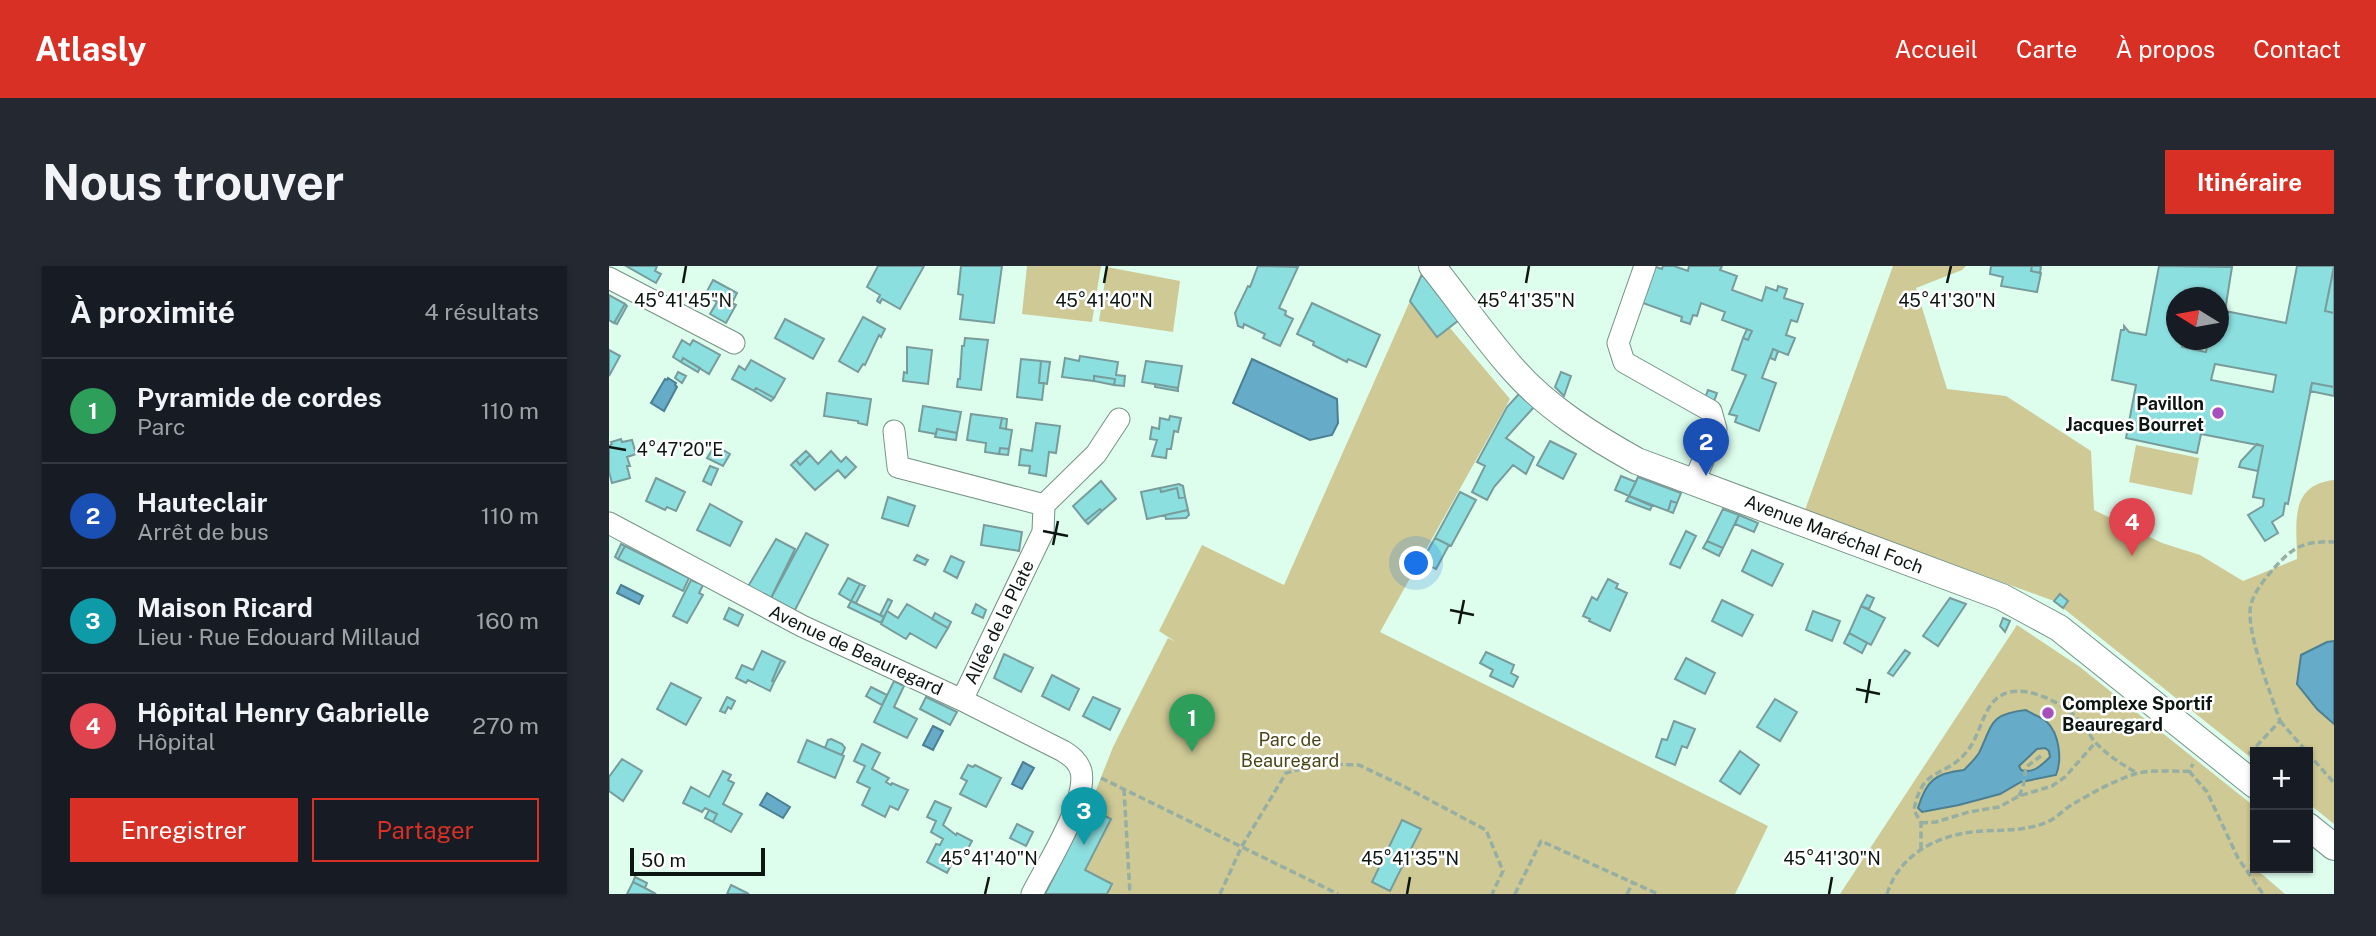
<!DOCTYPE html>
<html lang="fr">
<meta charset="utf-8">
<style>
:root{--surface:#171b24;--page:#242831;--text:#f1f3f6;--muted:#9ea1a6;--line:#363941;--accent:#d93025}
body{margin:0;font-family:"Public Sans",sans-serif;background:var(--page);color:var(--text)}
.controls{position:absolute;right:21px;bottom:21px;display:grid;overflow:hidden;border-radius:0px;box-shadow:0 2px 5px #0004}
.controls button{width:63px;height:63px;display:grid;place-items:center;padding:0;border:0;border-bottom:2px solid var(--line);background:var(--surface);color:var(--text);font:35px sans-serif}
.compass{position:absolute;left:1557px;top:21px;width:63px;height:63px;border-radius:50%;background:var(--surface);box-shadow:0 2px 5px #0004;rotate:281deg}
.scale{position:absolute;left:21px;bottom:18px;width:135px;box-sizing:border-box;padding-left:7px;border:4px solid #0c1712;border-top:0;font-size:19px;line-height:24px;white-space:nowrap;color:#0c1712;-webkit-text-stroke:5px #fff;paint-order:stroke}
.you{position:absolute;left:808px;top:298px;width:24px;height:24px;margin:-18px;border:5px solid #fff;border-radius:50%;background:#1a73e8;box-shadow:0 0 0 10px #1a73e833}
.badge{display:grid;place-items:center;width:46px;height:46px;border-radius:50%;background:var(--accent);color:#fff;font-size:23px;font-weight:700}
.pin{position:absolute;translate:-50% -58px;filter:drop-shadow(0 2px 4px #0008)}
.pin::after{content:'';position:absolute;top:37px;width:24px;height:21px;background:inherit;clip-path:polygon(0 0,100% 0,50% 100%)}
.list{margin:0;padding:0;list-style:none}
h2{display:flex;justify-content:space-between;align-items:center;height:91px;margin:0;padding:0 28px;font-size:30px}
h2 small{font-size:23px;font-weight:400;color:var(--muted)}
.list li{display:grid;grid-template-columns:46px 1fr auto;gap:21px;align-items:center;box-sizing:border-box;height:105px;padding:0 28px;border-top:2px solid var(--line)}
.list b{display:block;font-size:26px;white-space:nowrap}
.list p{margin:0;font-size:23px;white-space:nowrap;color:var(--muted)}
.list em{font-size:23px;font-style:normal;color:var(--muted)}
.actions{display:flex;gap:14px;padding:21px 28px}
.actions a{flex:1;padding:16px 0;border:2px solid var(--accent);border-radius:0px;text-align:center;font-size:24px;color:var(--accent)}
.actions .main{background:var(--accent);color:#fff}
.map{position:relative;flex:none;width:1725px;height:628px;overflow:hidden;border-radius:0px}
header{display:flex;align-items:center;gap:42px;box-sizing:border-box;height:98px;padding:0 35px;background:var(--accent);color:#fff}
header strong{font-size:33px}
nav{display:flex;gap:38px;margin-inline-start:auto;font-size:24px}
.intro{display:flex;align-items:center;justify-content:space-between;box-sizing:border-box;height:168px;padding:0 42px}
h1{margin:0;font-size:49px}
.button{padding:18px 32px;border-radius:0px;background:var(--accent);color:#fff;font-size:24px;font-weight:700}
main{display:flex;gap:42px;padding:0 42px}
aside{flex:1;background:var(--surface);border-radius:0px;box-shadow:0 2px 5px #0004}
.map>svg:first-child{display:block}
.green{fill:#cec995}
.water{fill:#66abc7;stroke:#4b7f91;stroke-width:2;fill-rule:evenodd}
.building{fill:#8cdfdf;stroke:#789c9b;stroke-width:2;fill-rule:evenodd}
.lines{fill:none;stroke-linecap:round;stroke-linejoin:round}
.minor-casing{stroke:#759285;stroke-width:23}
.major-casing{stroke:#759285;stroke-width:28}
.path{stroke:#96afa2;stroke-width:3.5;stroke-dasharray:7 3.5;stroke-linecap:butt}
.minor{stroke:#fff;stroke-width:21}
.major{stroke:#fff;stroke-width:26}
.ticks{fill:none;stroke:#0c1712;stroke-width:2.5}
.poi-dot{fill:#a750bd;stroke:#fff;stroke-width:2.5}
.labels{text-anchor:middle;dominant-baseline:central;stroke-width:5;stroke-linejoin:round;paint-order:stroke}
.poi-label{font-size:18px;font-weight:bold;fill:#0c1712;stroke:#fff;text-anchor:end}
.street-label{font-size:18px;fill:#0c1712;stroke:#fff}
.park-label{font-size:18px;fill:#4b4616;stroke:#fff}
.ticks-label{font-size:18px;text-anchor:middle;fill:#0c1712;stroke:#fff;stroke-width:5;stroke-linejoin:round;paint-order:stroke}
</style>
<header>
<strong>Atlasly</strong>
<nav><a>Accueil</a><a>Carte</a><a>À propos</a><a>Contact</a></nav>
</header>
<div class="intro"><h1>Nous trouver</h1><a class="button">Itinéraire</a></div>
<main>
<aside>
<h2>À proximité<small>4 résultats</small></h2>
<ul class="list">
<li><span class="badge" style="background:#2e9e5b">1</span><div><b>Pyramide de cordes</b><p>Parc</p></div><em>110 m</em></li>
<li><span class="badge" style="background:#1a4fb4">2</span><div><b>Hauteclair</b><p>Arrêt de bus</p></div><em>110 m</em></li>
<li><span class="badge" style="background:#0f9aa8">3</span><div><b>Maison Ricard</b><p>Lieu · Rue Edouard Millaud</p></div><em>160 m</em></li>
<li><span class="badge" style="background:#e0444e">4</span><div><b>Hôpital Henry Gabrielle</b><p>Hôpital</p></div><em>270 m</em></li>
</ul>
<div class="actions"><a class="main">Enregistrer</a><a>Partager</a></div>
</aside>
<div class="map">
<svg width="1725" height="628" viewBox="0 0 1725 628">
<rect width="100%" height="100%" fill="#ddfded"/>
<path class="green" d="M418,0H492L483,56L413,48Z
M1284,0H1357L1353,4L1307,22L1338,123L1397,130L1482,185L1485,244L1553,277L1591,289L1634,315L1688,293C1688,259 1679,219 1725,214V558L1699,537V486H1646V495L1454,342L1459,335L1451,328L1445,335L1196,244Z
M498,1L571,15L564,66L490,55Z
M813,8L841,62L901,133L771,366L1159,560L1126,628H436L480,542L504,481L559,372L567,376L550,365L593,279L675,319Z
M1527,179L1590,192L1583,229L1520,216Z
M1408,359L1471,401L1646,541V588L1640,597L1676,628H1231Z"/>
<path class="water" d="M643,93L728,133L729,157L723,169L701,174L624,137Z
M59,112L67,117L66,119L68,121L55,145L42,137L56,113L58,114Z
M12,319L34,330L30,338L8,327Z
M1725,375V458L1708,443L1688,418L1692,389L1718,376Z
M1417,444C1423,448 1432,451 1437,455C1451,468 1453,494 1447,509L1412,516L1391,528L1350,539L1313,546L1309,542C1317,515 1326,507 1355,504C1360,499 1366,493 1370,487C1384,458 1380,448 1417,444ZM1436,482L1440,485L1441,491C1433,499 1424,508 1412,504L1410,500L1428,483Z
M324,460L334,465L324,484L314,479Z
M414,496L425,502L413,523L403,518Z
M158,527L181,541L174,552L151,539Z"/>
<path class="building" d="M17,0H48L46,5L52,8L47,17Z
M269,0H315L291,43L273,33L271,37L268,35L271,29L258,21Z
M352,0H393L385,57L351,53L354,29L349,28Z
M649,0L689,1L670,42L677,45L676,49L684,53L671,80L654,72L656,68L635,58L634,62L629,60L626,47L639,20L641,21Z
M1044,0L1053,3L1054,0H1065L1079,5L1080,0H1113L1111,4L1128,10L1123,24L1153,35L1157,21L1168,25L1169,20L1178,23L1175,32L1194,38L1188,56L1182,54L1177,69L1186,72L1179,89L1164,83L1153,112L1167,117L1150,165L1126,156L1128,150L1120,148L1137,109L1123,104L1134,72L1139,74L1143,65L1113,54L1116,46L1092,37L1088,50L1084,49L1081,58L1072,55L1073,51L1031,36Z
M1382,0H1423L1422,5L1432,7L1428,26L1392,20L1394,11L1381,8Z
M1423,0H1432L1431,7L1422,5Z
M1550,0L1623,1L1616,45L1677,57L1688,0H1725L1716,45L1725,47V121L1703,117L1679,238L1676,237L1674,249L1663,256L1669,267L1656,275L1639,249L1654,240L1655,233L1644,231L1654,180L1592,168L1588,187L1517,172L1527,119L1503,114L1512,64H1515V60L1520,66L1537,69ZM1568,32H1610V74H1599L1597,86L1573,81L1574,74H1568ZM1606,98L1667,109L1664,126L1602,114Z
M1725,1V47L1716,45Z
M813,8L850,54L828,71L801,35Z
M104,14L128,27L123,37L127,39L117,57L101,48L108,36L96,29Z
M0,29L16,38L5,57L0,54Z
M703,37L771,69L757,101L739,93L738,96L704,79L705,76L688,68Z
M16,38L18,40L8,58L5,57Z
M254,51L276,63L272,71L270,69L256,99L254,98L249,106L230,95Z
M176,53L215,73L204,93L166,72Z
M1138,63L1143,65L1139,74L1134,72Z
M356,72L379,74L372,124L348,121L349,113H351L353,80H355Z
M73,74L81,79L84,74L111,89L100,108L74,92L72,96L64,91Z
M298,81L323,84L319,118L294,115L295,106L298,107Z
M1164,83L1169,85L1166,94L1161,92Z
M0,84L11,90L0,110Z
M471,90L509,96L507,109L516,110L515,120L505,119L506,113L485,110V115L453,111L456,92L470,95Z
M74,92L91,102L89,106L72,96Z
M412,93L432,95L430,117H435L433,134L408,131Z
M142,94L176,113L165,132L147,122L145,125L123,113L130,100L136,104Z
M432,95L441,96L438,118L430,117Z
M537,95L573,100L569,122L533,116Z
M69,106L77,110L73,117L66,112Z
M952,106L962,110L955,130L946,121Z
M485,110L506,113L505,119L485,115Z
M1703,117L1725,121V130L1701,125Z
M546,118L569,122V125L546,121Z
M147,122L165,132L162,135L145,125Z
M1099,124L1108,127L1104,138L1095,135Z
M218,127L262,133L258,159L249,157V155L215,150Z
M910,128L925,141L897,172L925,191L917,208L904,199L885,221L878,234L863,226L876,200L868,196L898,141Z
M314,140L352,146L348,167L328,163L327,168L310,165Z
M362,148L393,152L391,162L403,164L400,183L391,182L390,188L376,186L377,177L358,174Z
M561,150L572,152L569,166L565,165L562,183H558L557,192L543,190L548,174L541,173L543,161L550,163L551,152L560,154Z
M393,152L398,153L397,163L391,162Z
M427,157L451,160L447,187L440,186L437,210L420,207L421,200L410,199L412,183L423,185Z
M328,163L348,167L347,174L326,171Z
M12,173L13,176L23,174L27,188L18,191L21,200H18L21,212L3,217L0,206V180L3,178L2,176Z
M941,175L967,188L954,213L928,199Z
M1648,178L1654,180L1649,205L1630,201L1632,195Z
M106,179L121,188L114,200L98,192Z
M391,182L400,183L399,189L390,188Z
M197,185L201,189L191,199L187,194Z
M222,185L232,196L237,191L247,201L236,212L229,204L206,224L182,199L187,194L191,199L201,189L209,198Z
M101,200L109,203L102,219L94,215Z
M1012,210L1027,216L1020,230L1006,224Z
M1029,211L1072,227L1068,237L1062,235L1059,245L1020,230Z
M47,212L76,226L67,245L58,241L56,244L37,235Z
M492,215L507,233L493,245L491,243L476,255L464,240Z
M570,218L574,220L576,231L570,232L568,222L552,226L551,222Z
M551,222L552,226L568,222L570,232L576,231L579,244L538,253L532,226Z
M851,226L867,234L842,280L826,272Z
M1020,230L1043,240L1041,244L1017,235Z
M279,231L306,240L299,260L273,252Z
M1062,235L1068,237L1064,247L1059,245Z
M101,238L133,256L121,280L88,264Z
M491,243L493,245L479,258L476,255Z
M1114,243L1130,249L1114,282L1098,275Z
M579,244L580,249L577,252L557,253L556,249Z
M1130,249L1149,257L1145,266L1126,258Z
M375,259L413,266L410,285L372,279Z
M1077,265L1087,270L1071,302L1061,298Z
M197,267L219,279L184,348L160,336Z
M826,272L840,279L827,303L813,295Z
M167,273L186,283L160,336L137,324Z
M1098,275L1114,282L1110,290L1094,282Z
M12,278L16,280L9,293L6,291Z
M16,280L80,312L74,325L9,293Z
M1143,284L1174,298L1163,320L1133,305Z
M308,289L319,294L316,299L305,294Z
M342,290L355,296L348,312L335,305Z
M239,312L251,318L242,335L230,328Z
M999,313L1009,318L1007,322L1018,327L1001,365L980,355L981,353L974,350L983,331L988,334Z
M82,314L94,319L90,327L94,329L78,357L64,350Z
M251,318L256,320L247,337L242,335Z
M1451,328L1459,335L1454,342L1445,335Z
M1258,329L1265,332L1260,343L1252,340Z
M1341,332L1357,338L1329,380L1314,370Z
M279,333L283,335L275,351L271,349Z
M1113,334L1144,349L1133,370L1103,355Z
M242,335L275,351L272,357L239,341Z
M298,338L339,362L327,382L301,367L297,373L272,358L278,345L289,352Z
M367,338L377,344L374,352L363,347Z
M1252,340L1276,352L1262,379L1240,367Z
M120,342L134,349L129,360L115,353Z
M1204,345L1231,355L1223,375L1197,364Z
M326,347L342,356L339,362L323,353Z
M1394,352L1401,355L1396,366L1391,360Z
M1240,367L1258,377L1253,387L1235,377Z
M1296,384L1301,387L1284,410L1279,407Z
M153,385L172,394L163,415L165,416L161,425L139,414L137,417L127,412L133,399L144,404Z
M877,386L905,399L902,407L909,411L904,421L881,410L884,404L871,397Z
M395,388L424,402L412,426L385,412Z
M1077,392L1106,407L1096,428L1066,413Z
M172,394L176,396L165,416L163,415Z
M443,409L470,423L460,444L433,430Z
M285,415L295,420L285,441L308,453L298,472L265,456Z
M62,417L92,432L77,459L48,443Z
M262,421L278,429L273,439L257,430Z
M118,431L126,435L122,443L119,441L116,447L111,445Z
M317,431L348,446L341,459L311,443Z
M484,431L511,443L501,464L474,450Z
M1166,433L1188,446L1171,475L1148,461Z
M1065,455L1086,463L1078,482L1073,480L1066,499L1047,491L1053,473L1058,474Z
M222,473L233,478L236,482L233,489L216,482L219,474Z
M198,474L235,490L226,512L189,496Z
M253,478L271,487L263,503L280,512L277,516L282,519L283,517L299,524L289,544L281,540L276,551L253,539L261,522L248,516L256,500L245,495Z
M1131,485L1150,499L1131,528L1111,515Z
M13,493L33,505L14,535L0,525V511Z
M359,499L364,501L366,499L392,512L377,541L351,528L358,515L352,512Z
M114,505L122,509L119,514L125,517L114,538L133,548L122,566L104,556L108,548L96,542L93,546L74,537L82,521L100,531Z
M326,535L342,542L334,559L347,569L348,567L363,575L353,594L347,590L338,607L318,596L327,578L331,579L334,573L322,566L327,555L318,551Z
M480,542L502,553L476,604L503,618L498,628H436Z
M100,544L108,548L104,556L96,552Z
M793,554L812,563L781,625L763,616Z
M408,558L424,566L417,580L401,572Z
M26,611L38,617L36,622L24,616Z
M24,616L36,622L47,628H18Z
M122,619L140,628H118Z"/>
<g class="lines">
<g class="minor-casing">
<path id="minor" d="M1036,0L1009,77L1015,96L1102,145L1107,163L1085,216
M0,12L125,77
M285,165L289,201L435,239L434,266L353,434
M435,239L487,188L510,153
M0,257L193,360L353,434L454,485C462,490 469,495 472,505C479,535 437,600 423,628"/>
</g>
<g class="major-casing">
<path id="major" d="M823,0C850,34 875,70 903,102C937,141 983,170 1028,195L1393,331L1450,362L1646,519
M1699,560L1725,581"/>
</g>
<path class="path" d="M1671,455L1725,517
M1640,488L1671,455C1663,430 1633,358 1643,335C1648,322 1658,310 1668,299C1686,279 1698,275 1725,276
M1580,505L1598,526L1629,592L1654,628
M492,512L729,628
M515,523L521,628
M1410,530L1414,521L1417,501L1432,490
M1312,557L1327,556L1360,546L1390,541L1410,530L1443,520L1456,511L1486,477
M1312,583V557L1305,544C1313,499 1337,513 1359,484C1371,469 1373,446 1387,433C1410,412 1457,438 1473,457C1479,464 1482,473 1489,479C1501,491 1514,499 1528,507
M611,628L633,580L677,507L711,498L750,499L796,521L877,564L894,605L883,628
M906,628L932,575L1049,628
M1018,628L1024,616
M1278,628C1291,586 1333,567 1374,565C1396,564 1417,565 1438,556C1447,553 1455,543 1464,538C1483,527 1506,514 1526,508C1542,503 1564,506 1580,505L1584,498"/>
<use href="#minor" class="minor"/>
<use href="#major" class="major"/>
</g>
<path class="ticks" d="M74,17L77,0M495,17L498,0M917,17L920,0M1338,17L1342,0M0,181L17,184M434,265L459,270M444,279L449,255M841,344L865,349M850,358L855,334M1247,423L1271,428M1257,437L1261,413M376,628L380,611M798,628L801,611M1220,628L1223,611"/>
<g class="poi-dot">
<circle cx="1609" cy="147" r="7"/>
<circle cx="1439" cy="447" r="7"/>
</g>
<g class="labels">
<g class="poi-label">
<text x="1595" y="137">Pavillon<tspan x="1595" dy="21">Jacques Bourret</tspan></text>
<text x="1453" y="437" text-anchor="start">Complexe Sportif<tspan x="1453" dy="21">Beauregard</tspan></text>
</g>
<g class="street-label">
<text transform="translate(1225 268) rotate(21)">Avenue Maréchal Foch</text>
<text transform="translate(390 356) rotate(-64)">Allée de la Plate</text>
<text transform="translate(247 384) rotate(25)">Avenue de Beauregard</text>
</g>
<g class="park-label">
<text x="681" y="473">Parc de<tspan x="681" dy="21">Beauregard</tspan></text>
</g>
</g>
<g class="ticks-label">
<text x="74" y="41">45°41'45"N</text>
<text x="495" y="41">45°41'40"N</text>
<text x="917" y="41">45°41'35"N</text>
<text x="1338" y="41">45°41'30"N</text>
<text x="71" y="190">4°47'20"E</text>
<text x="380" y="599">45°41'40"N</text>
<text x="801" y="599">45°41'35"N</text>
<text x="1223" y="599">45°41'30"N</text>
</g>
</svg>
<div class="controls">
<button>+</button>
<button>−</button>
</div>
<svg class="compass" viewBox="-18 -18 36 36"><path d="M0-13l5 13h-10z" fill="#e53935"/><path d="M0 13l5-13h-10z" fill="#9ea1a6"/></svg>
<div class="scale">50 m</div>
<div class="you"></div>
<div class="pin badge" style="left:583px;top:486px;background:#2e9e5b">1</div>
<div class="pin badge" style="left:1097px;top:210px;background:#1a4fb4">2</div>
<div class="pin badge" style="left:475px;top:579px;background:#0f9aa8">3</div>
<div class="pin badge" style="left:1523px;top:290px;background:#e0444e">4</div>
</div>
</main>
